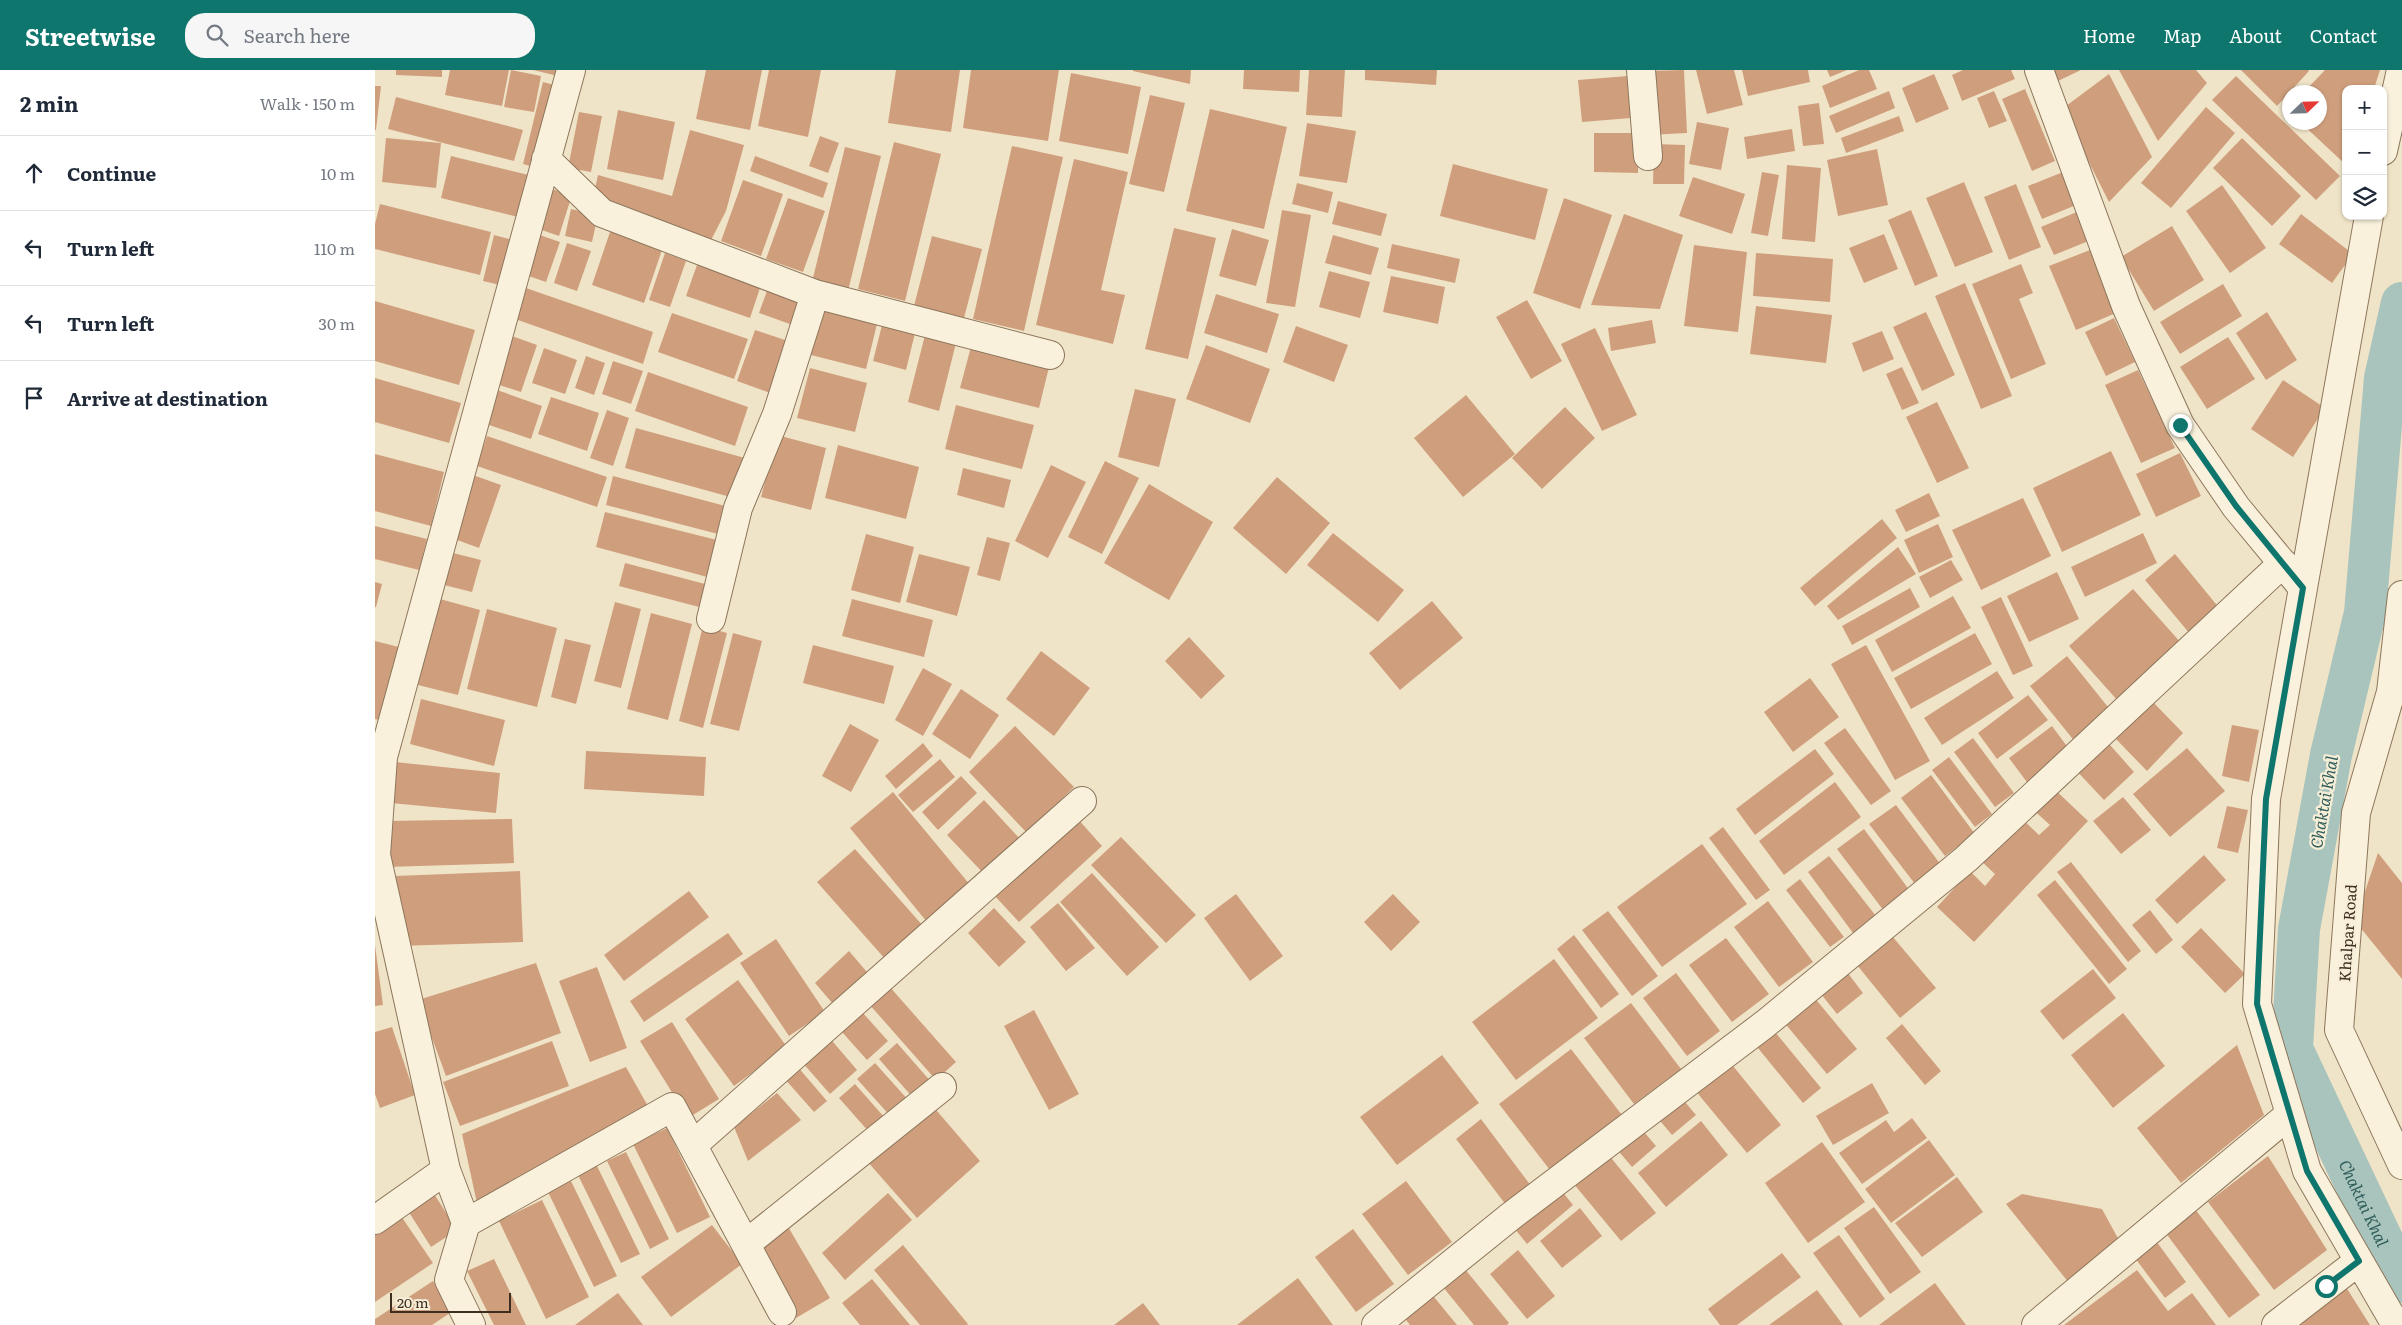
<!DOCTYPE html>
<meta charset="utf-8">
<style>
:root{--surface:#fff;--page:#f6f6f7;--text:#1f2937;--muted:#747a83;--line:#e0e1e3;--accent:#0f766e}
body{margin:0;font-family:Literata,serif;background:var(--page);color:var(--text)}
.controls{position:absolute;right:15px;top:15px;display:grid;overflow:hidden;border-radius:10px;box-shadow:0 1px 4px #0004}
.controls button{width:45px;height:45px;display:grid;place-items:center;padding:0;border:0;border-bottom:1px solid var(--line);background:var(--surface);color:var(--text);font:25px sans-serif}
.compass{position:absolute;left:1907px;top:15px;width:45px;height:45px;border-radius:50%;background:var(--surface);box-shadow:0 1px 4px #0004;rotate:67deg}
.scale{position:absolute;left:15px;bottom:12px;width:121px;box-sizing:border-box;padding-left:5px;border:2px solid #3d2e20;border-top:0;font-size:14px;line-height:18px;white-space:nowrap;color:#3d2e20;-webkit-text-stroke:4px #f7eed8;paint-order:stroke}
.stop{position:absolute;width:15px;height:15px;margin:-11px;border:4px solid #0f766e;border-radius:50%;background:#fff}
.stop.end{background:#0f766e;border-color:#fff;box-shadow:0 1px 5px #0008}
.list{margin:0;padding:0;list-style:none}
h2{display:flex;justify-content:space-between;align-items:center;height:65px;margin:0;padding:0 20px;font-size:21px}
h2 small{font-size:16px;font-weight:400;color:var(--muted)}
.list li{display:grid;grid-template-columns:32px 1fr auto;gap:15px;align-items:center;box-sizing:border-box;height:75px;padding:0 20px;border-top:1px solid var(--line)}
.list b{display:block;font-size:19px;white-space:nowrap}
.list em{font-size:16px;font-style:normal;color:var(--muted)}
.icon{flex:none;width:28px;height:28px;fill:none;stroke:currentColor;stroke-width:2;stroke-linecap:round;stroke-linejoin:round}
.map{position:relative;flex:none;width:2027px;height:1255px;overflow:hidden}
header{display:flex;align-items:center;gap:30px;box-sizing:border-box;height:70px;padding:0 25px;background:var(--accent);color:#fff}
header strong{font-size:24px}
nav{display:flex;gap:28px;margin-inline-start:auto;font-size:18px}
.search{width:350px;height:45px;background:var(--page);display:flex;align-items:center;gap:12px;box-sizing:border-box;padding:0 18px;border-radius:20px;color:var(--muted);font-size:19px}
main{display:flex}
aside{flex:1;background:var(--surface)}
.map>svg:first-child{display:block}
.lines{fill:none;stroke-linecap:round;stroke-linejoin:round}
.canal{stroke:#a9c4bc;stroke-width:42}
.building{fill:#cf9f7d}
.street-casing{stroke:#8d765c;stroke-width:30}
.street{stroke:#faf1dc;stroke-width:28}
.route{stroke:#0f766e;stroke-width:6}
.labels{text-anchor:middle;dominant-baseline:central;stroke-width:4.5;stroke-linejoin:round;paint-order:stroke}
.street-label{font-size:15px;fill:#3d2e20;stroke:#f7eed8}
.water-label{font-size:16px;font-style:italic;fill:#2f5d5a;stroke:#f7eed8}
</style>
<header>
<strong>Streetwise</strong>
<div class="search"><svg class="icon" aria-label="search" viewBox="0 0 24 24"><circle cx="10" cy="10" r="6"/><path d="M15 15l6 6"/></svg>Search here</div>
<nav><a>Home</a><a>Map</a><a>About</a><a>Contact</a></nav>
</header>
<main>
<aside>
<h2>2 min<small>Walk · 150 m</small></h2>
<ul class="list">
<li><svg class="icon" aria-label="ahead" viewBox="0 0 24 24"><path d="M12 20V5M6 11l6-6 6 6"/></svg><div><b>Continue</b></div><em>10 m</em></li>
<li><svg class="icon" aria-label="left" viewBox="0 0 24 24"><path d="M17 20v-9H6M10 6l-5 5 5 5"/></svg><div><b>Turn left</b></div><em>110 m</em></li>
<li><svg class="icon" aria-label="left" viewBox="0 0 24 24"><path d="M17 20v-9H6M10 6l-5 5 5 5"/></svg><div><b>Turn left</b></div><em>30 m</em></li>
<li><svg class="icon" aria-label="arrive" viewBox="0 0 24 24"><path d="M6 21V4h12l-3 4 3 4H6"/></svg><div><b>Arrive at destination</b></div></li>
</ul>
</aside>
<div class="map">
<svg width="2027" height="1255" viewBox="0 0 2027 1255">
<rect width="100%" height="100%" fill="#f0e4c8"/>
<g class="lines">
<path class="canal" id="s1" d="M2027,233L2010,308L1990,543L1956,685L1924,859L1917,979L2027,1212"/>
</g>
<path class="building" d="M21,0H67V7L21,5Z
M75,0H134L127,36L70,25Z
M136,0L166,6L159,42L129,37Z
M158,0H189L187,7Z
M331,0H387L375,60L321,49Z
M394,0H446L433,67L383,56Z
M521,0H585L576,62L513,53Z
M596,0H684L673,71L588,58Z
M758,0H816L815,14L758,1Z
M869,0H925L924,22L868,19Z
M934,0H970L967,47L931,45Z
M990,0H1062L1061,15L990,10Z
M1309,0L1312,63L1273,65L1270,1Z
M1321,0H1359L1368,35L1332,44Z
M1367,0H1433L1435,12L1373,26Z
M1452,0H1472L1455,7Z
M1484,0H1494L1502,19L1455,38L1447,16Z
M1588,0H1636L1640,9L1587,31L1577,5Z
M1678,0H1706L1683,11Z
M1744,0H1821L1832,13L1783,71Z
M1866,0H1933L1934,1L1902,36Z
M1950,0H2005L1999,19H1971V95L1925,52H1944V22H1929Z
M696,3L766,17L753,84L684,71Z
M1559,4L1574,39L1541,53L1527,18Z
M1734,4L1777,87L1734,132L1687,39Z
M1253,6L1256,48L1207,52L1203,10Z
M1861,6L1965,106L1941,130L1837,30Z
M168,12L187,17L166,99L148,94Z
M0,16H6L1,60H0Z
M1650,19L1680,91L1657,101L1627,29Z
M1514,21L1520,38L1461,63L1454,46Z
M1619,21L1632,51L1614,58L1602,28Z
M775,25L810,33L789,122L754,114Z
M21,27L148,60L139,91L13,59Z
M1444,33L1449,74L1428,76L1423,36Z
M1831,37L1860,63L1796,138L1766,113Z
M835,39L912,57L889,159L811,141Z
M243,40L300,52L288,110L232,99Z
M204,42L227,46L216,102L193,98Z
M1524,46L1529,61L1471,83L1466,68Z
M1322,52L1354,58L1346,100L1314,94Z
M932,53L981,61L972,113L924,106Z
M1417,59L1420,81L1372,89L1369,67Z
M315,60L369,75L351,141L332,178L217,132L223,105L297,126Z
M1219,63H1263V103L1219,102Z
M445,66L464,73L453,103L434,96Z
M11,68L66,73L61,118L7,112Z
M1867,68L1926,126L1897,156L1838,98Z
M519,72L566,84L530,231L483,219Z
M1279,74L1310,75L1309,114H1278Z
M637,76L688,87L649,261L598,249Z
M470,77L506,86L473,221L437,212Z
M1502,79L1513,135L1463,146L1452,90Z
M76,86L158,106L147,148L66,128Z
M380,86L453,113L448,128L375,101Z
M699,89L753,102L726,220L750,225L738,274L661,255Z
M1078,94L1173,119L1160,170L1065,146Z
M1412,95L1446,98L1440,172L1407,169Z
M1693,100L1706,133L1667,149L1653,116Z
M1387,102L1404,105L1393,166L1376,163Z
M1318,107L1370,124L1357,164L1304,146Z
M368,110L408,124L386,186L346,171Z
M1589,112L1618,182L1580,197L1551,128Z
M922,113L958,122L953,143L917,134Z
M1641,114L1666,177L1634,190L1609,127Z
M1847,115L1891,178L1855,203L1811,141Z
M170,117L197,125L184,166L158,157Z
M413,128L450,141L428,202L391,189Z
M1189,128L1237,145L1205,239L1158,223Z
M963,131L1012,144L1006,166L957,154Z
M5,134L116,162L105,205L0,179V154Z
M196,139L223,145L217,172L190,166Z
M907,140L936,145L920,237L891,233Z
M1536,140L1563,206L1540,216L1513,150Z
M1704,141L1716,170L1679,185L1666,157Z
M1249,144L1308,165L1285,239L1216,235Z
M1926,144L1978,184L1957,213L1904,174Z
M1797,156L1829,210L1779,241L1746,187Z
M799,158L841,168L813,289L770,279Z
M236,159L288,177L269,233L217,215Z
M857,159L894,170L881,216L844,206Z
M156,162L185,172L171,212L142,202Z
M1509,164L1523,199L1489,213L1474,178Z
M119,165L141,171L129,216L108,211Z
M958,165L1004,178L996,205L950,193Z
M557,166L607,179L589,248L539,236Z
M192,173L216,181L202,221L179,213Z
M1017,174L1085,189L1080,213L1012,198Z
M1319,175L1372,182L1363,262L1309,256Z
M1715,180L1741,243L1701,260L1674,196Z
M290,183L311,191L295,237L274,230Z
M1381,183L1458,189L1455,232L1378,226Z
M323,192L386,215L375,248L311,226Z
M1646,194L1658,223L1644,229L1671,294L1636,309L1597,214Z
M954,201L995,212L985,248L944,237Z
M1016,206L1070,217L1063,254L1008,242Z
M1590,213L1637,326L1606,339L1560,226Z
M1848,214L1867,246L1805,284L1785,252Z
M151,218L278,262L268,294L140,249Z
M393,218L432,231L423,257L384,243Z
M841,224L904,244L892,283L829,263Z
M1152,230L1187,291L1156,309L1121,247Z
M0,231L100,260L84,315L0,291Z
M449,236L503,250L491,299L436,285Z
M1381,236L1457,245L1451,293L1375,284Z
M1551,242L1580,305L1547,321L1518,257Z
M1892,242L1922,290L1891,310L1861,263Z
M297,243L373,269L359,309L283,282Z
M1739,248L1760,292L1731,306L1710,262Z
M1277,250L1281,273L1236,281L1233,258Z
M508,251L541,259L531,300L498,291Z
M921,256L973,275L959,312L908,292Z
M1220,258L1262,345L1227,361L1186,274Z
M380,260L416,272L398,324L362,311Z
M1507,261L1519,289L1488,302L1477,273Z
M550,265L581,273L564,341L533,332Z
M137,266L162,275L146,322L121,314Z
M1853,267L1880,309L1832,339L1805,297Z
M597,273L675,293L664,338L585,318Z
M831,275L895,299L875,353L811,329Z
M169,278L202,290L190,324L157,313Z
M211,286L230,293L219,325L200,318Z
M238,291L268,301L256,334L227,324Z
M1527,297L1544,333L1527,340L1511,304Z
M435,298L492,313L480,362L422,348Z
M1763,300L1800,378L1766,393L1730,315Z
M273,302L373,337L360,376L260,341Z
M0,308L86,333L74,373L0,352Z
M1908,310L1950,338L1918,387L1876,359Z
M760,319L801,329L784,397L743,387Z
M122,320L167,336L156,369L111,354Z
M1091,325L1140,384L1088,427L1039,368Z
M176,327L224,343L212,381L163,364Z
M1562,332L1594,398L1562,413L1531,347Z
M581,335L659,355L647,399L570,379Z
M1190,337L1220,368L1167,419L1137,388Z
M232,340L254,348L238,396L215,388Z
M261,358L370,388L359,428L250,398Z
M402,365L451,378L436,440L386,427Z
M112,366L232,407L222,437L102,396Z
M463,375L544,397L531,449L450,428Z
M1736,381L1766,445L1687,482L1658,418Z
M1805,383L1826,426L1781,447L1761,404Z
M0,384L69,402L56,456L0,441Z
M730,391L764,408L727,484L693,467Z
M676,395L711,412L673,488L640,471Z
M588,398L636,410L629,438L582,425Z
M95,404L126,415L104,478L74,467Z
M238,406L354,437L347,465L231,435Z
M902,407L955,453L911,504L858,458Z
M774,414L838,452L794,530L729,493Z
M1554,423L1565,446L1531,462L1520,440Z
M1648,428L1676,486L1606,520L1577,460Z
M230,442L346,471L336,508L221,477Z
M1507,449L1522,468L1440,536L1425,518Z
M1563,454L1578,487L1544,503L1529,470Z
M0,456L52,469L44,500L0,489Z
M958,463L1029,520L1003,552L932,495Z
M1768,463L1782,493L1710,527L1696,497Z
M491,464L539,477L525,533L476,520Z
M612,467L635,473L625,511L602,505Z
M1523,477L1541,504L1463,550L1452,536Z
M78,483L106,490L97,522L69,515Z
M544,484L595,497L582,546L531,532Z
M1800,484L1845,539L1815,564L1770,510Z
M1576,490L1588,510L1555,528L1544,507Z
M250,493L334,515L328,538L244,516Z
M1682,502L1704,549L1654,572L1632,526Z
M0,512L7,514L1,537H0Z
M1535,518L1545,537L1477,575L1467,556Z
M1758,519L1807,574L1743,631L1694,576Z
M1578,526L1596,558L1517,602L1500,570Z
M1626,527L1658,596L1638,605L1606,537Z
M65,529L105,540L83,625L43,615Z
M477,529L558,550L549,587L467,566Z
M1057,531L1088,568L1025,620L994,583Z
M240,532L266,539L246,618L219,611Z
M112,539L182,558L162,637L92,619Z
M276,543L317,554L293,650L252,639Z
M328,556L352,563L328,658L304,651Z
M358,563L387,571L364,661L335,654Z
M1600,563L1617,594L1536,639L1519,608Z
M814,567L850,606L826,629L790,591Z
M190,569L216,575L201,634L176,627Z
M0,571L24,577L8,651L0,649Z
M438,575L519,596L509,634L428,613Z
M1491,575L1555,691L1520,710L1456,594Z
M666,581L715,618L679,666L631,629Z
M1692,586L1737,642L1701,673L1655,616Z
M548,598L577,614L548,666L520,650Z
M1622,601L1639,628L1567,675L1549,648Z
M1435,608L1464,647L1418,682L1389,642Z
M586,619L624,645L595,689L557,664Z
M1653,625L1673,650L1622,689L1603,663Z
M46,629L130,650L119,696L35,674Z
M1777,631L1808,663L1772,701L1740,668Z
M475,654L504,670L476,722L447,706Z
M1857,655L1884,660L1874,712L1847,706Z
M640,656L699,717L652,763L594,702Z
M1677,656L1697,683L1654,715L1634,688Z
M1470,658L1516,721L1496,735L1449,673Z
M1728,667L1759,702L1729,730L1697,696Z
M1598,668L1639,723L1620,737L1579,682Z
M548,673L558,686L521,719L510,706Z
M1812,678L1850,721L1795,767L1758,724Z
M1440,679L1459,704L1380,765L1361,739Z
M211,681L331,687L329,726L209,719Z
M1574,687L1617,744L1600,757L1557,700Z
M565,689L580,707L538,742L523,725Z
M20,692L125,703L121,743L16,733Z
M1556,705L1600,764L1570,786L1526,728Z
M586,706L602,723L563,760L547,742Z
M1460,712L1486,747L1409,805L1384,771Z
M1675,715L1713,751L1599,872L1562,837L1595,801L1610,816L1620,804L1605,790L1645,747L1664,765L1675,755L1655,737Z
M518,722L596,816L552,852L475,758Z
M1748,727L1776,760L1746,784L1718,751Z
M609,730L647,771L611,806L572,765Z
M1521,735L1566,795L1540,814L1494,754Z
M1852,736L1873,740L1863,783L1842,778Z
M702,748L727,776L644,852L618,824Z
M137,749L139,793L11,797L10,751Z
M1348,757L1395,820L1381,830L1334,768Z
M1489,759L1535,821L1509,841L1462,779Z
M746,767L821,845L791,873L716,795Z
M1327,774L1372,834L1287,897L1242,837Z
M480,779L549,857L511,890L442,812Z
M2003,783L2027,813V909L1980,851Z
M1829,785L1851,810L1802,854L1780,830Z
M1454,786L1501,846L1478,863L1433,802Z
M1696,792L1766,881L1753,892L1682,802Z
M145,801L148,872L23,876L20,806Z
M717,803L784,877L752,906L685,832Z
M1425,809L1469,867L1455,877L1411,820Z
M1680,810L1752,899L1734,914L1662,825Z
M314,821L334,847L249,911L229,885Z
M861,824L908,886L875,911L829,848Z
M1018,824L1045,852L1016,881L989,852Z
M1393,831L1438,892L1404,917L1359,857Z
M683,833L720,878L691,901L655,857Z
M619,838L651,872L624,897L593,863Z
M1775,840L1798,870L1781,884L1757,855Z
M1233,841L1283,906L1257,926L1207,860Z
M1826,858L1870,904L1850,923L1806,877Z
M353,863L368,884L269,952L255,931Z
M1199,865L1244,924L1226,938L1182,879Z
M1517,866L1561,918L1525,948L1482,895Z
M1351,868L1394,924L1357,952L1314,895Z
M401,869L450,942L414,966L365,893Z
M0,875L8,935L0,936Z
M474,881L492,902L458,934L440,913Z
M1179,889L1223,948L1141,1010L1097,952Z
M161,893L186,963L71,1006L43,930Z
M222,897L252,978L215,992L184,911Z
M1718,899L1741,928L1688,970L1665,941Z
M1472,902L1488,923L1462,944L1446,924Z
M1301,903L1345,961L1312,986L1268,928Z
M363,910L412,977L359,1016L310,949Z
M514,916L581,992L561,1010L494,934Z
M1438,926L1482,979L1452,1004L1408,951Z
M1256,933L1306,999L1259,1034L1209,968Z
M659,940L704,1024L674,1040L629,956Z
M488,943L513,971L492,990L467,962Z
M1748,943L1790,996L1738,1038L1696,985Z
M297,952L344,1029L313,1048L265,971Z
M1527,954L1566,1001L1550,1015L1511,968Z
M17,957L40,1025L5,1038L0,1024V962Z
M1396,957L1446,1018L1428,1033L1378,972Z
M453,966L482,1000L455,1024L426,991Z
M177,971L194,1016L85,1056L68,1012Z
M522,973L558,1014L540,1030L504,989Z
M1862,975L1889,1045L1806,1113L1762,1058Z
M1196,979L1250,1049L1178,1104L1124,1034Z
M1067,985L1104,1033L1022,1095L985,1047Z
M1354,991L1406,1055L1372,1083L1319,1019Z
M500,993L535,1032L517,1048L482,1009Z
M422,996L452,1031L439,1042L409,1008Z
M251,997L274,1038L103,1138L87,1064Z
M1497,1013L1514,1043L1458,1075L1441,1046Z
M480,1014L510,1048L494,1062L464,1028Z
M402,1023L426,1050L373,1091L359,1057Z
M1305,1026L1321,1045L1297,1065L1281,1046Z
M556,1034L605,1091L542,1148L492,1091Z
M1537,1048L1552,1068L1487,1114L1464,1083L1511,1050L1519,1062Z
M1106,1049L1156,1116L1131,1135L1081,1069Z
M1326,1051L1353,1085L1291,1137L1263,1103Z
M1264,1056L1281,1076L1257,1097L1240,1077Z
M292,1058L335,1147L302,1163L258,1074Z
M1554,1070L1580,1105L1516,1153L1490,1119Z
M1447,1072L1490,1132L1433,1173L1390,1113Z
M251,1082L294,1169L275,1179L232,1091Z
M1233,1084L1281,1143L1246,1171L1198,1113Z
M1893,1086L1952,1180L1899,1220L1833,1132Z
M222,1096L265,1184L246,1193L203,1105Z
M1582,1107L1608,1142L1547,1187L1520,1153Z
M196,1111L242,1206L219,1217L173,1122Z
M1031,1111L1077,1172L1033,1205L987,1144Z
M1182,1115L1198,1135L1152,1174L1135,1153Z
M56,1119L82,1160L56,1177L30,1136Z
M513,1123L537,1150L470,1210L447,1183Z
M1647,1124L1727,1139L1745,1172L1694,1213L1631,1134Z
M167,1130L214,1227L171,1249L124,1151Z
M1499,1137L1546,1202L1515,1224L1469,1158Z
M1205,1138L1227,1166L1187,1198L1165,1171Z
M1820,1139L1885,1225L1854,1248L1790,1162Z
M24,1143L58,1193L0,1232V1159Z
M337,1155L367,1194L296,1247L266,1207Z
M412,1155L455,1228L421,1248L378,1176Z
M978,1159L1019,1214L981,1242L940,1187Z
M1464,1165L1510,1229L1485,1248L1438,1183Z
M1779,1168L1811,1212L1790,1228L1757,1184Z
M528,1175L593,1254L592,1255H545L499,1200Z
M1143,1180L1180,1226L1152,1249L1115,1204Z
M1407,1183L1426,1207L1362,1255H1345L1333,1239Z
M119,1189L151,1255H119L92,1201Z
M1085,1193L1134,1253L1132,1255H1099L1063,1211Z
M1762,1200L1793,1241L1817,1223L1841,1255H1689Z
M923,1208L958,1255H862Z
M497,1209L535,1255H485L467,1233Z
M58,1211L78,1241L57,1255H0V1249Z
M1560,1213L1591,1255H1504Z
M1969,1214L1995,1255H1915Z
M1442,1220L1468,1255H1394Z
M1055,1222L1082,1255H1035L1027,1245Z
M243,1223L268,1255H200Z
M768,1233L785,1255H739Z"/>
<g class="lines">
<g class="street-casing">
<path id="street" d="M1266,0L1273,86
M1664,0L1751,236L1805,355L1861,437L1928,518L1994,146
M2008,81L2026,0
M171,89L227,143L440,224L675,285
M1928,518L1891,729L1882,934L1932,1101L2021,1255
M2027,525L2016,622L1981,743L1964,960L2027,1095
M336,549L363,438L402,344L440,224
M318,1075L707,731
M0,1150L71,1100
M91,1153L297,1037L407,1242
M371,1174L567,1017
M96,1255L74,1210L91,1153L71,1100L1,785L8,687L196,0
M1001,1255L1136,1146L1390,954L1591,789L1908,493
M1661,1255L1915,1044
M1901,1255L1984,1191"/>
</g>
<use href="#street" class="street"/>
</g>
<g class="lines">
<path class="route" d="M1805,355L1861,436L1928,518L1891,729L1882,934L1932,1101L1984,1191L1951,1216"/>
</g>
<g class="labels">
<g class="street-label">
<text transform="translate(1972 863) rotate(-86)">Khalpar Road</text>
</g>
<g class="water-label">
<text transform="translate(1948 732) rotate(-80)">Chaktai Khal</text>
<text stroke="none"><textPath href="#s1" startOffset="926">Chaktai Khal</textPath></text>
</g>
</g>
</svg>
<div class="controls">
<button>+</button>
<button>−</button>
<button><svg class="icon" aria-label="layers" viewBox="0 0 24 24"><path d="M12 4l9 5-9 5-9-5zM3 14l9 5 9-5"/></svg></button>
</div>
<svg class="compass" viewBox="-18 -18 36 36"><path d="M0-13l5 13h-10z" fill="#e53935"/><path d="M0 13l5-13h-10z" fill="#747a83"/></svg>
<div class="scale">20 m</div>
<div class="stop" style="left:1951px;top:1216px"></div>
<div class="stop end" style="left:1805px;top:355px"></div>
</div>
</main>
